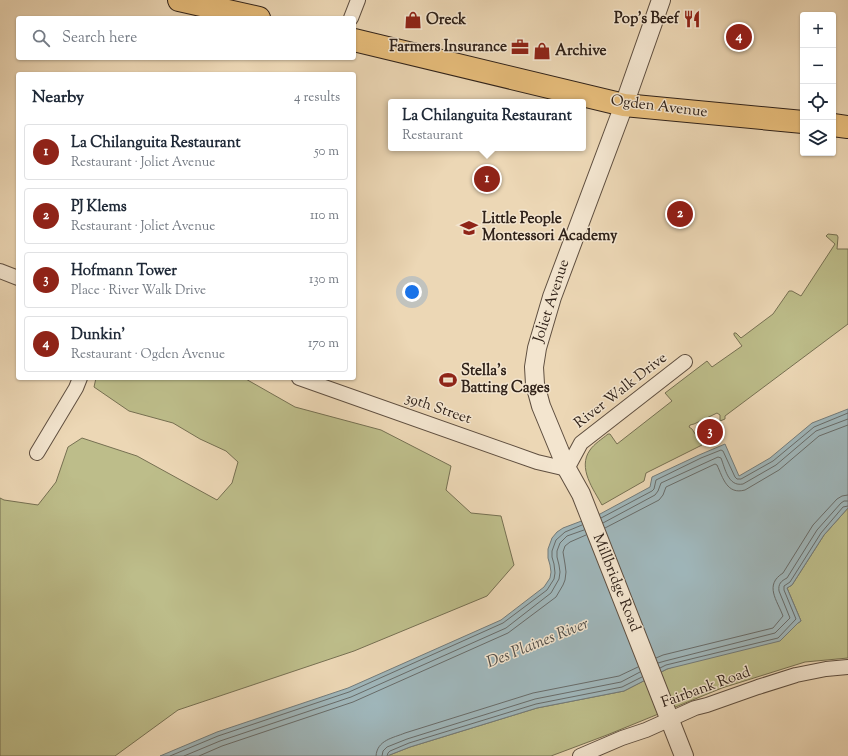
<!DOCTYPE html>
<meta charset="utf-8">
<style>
:root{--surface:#fff;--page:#f2f2f3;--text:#1f2937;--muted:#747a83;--line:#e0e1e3;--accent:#8f2418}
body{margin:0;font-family:"Sorts Mill Goudy",serif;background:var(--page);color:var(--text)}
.controls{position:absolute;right:12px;top:12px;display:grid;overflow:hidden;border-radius:4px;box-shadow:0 1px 3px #0004}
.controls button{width:36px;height:36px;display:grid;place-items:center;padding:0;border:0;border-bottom:1px solid var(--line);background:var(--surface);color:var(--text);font:20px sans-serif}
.you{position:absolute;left:412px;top:292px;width:14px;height:14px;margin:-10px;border:3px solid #fff;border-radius:50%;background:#1a73e8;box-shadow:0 0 0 6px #1a73e833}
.badge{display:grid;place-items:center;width:26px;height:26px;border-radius:50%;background:var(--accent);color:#fff;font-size:13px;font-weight:700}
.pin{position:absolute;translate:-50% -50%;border:2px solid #fff;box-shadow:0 1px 4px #0006}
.popup{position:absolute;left:388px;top:99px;width:198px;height:52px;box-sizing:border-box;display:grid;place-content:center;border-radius:4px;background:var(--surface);filter:drop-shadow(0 1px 3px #0005);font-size:13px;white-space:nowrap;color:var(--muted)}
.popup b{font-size:15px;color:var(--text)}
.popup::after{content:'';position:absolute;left:50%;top:100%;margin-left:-8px;border:8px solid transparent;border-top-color:var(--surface)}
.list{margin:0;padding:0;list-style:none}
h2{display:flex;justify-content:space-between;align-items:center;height:52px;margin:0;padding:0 16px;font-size:17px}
h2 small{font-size:13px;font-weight:400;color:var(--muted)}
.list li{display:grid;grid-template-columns:26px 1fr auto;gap:12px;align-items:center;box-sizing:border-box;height:56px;margin:0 8px 8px;padding:0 8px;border:1px solid var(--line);border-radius:4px}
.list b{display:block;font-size:15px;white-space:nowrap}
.list p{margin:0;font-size:13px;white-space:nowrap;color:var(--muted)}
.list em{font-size:13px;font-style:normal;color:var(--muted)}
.icon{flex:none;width:22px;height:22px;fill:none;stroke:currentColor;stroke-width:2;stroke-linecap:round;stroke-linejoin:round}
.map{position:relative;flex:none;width:848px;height:756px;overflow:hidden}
.search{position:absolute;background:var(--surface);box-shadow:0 1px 3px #0004;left:16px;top:16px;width:340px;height:44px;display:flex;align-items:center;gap:10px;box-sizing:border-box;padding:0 14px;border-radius:4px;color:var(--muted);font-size:15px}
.panel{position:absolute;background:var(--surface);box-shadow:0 1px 3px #0004;left:16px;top:72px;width:340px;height:308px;border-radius:4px}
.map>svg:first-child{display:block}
.green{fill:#bdbd8a;stroke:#767052}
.water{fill:#9fb6ba;stroke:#737b7a}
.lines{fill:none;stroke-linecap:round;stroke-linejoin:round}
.shore{stroke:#686c6a;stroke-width:1}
.minor-casing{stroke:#5f4f40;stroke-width:16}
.tertiary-casing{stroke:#5f4f40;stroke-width:20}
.primary-casing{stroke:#302219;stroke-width:24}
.minor{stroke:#f3e5cf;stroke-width:14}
.tertiary{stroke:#f3e5cf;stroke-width:18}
.primary{stroke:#e6bc7a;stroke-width:22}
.labels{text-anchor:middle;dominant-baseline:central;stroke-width:3;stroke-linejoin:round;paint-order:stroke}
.poi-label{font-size:15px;font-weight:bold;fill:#302219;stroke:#f3e5cf;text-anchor:start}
.street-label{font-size:15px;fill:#302219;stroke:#f3e5cf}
.water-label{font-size:16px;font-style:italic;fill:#514e49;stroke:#f3e5cf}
</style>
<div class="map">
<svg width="848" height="756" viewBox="0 0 848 756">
<rect width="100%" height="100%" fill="#ecd7b5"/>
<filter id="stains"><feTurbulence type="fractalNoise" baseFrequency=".005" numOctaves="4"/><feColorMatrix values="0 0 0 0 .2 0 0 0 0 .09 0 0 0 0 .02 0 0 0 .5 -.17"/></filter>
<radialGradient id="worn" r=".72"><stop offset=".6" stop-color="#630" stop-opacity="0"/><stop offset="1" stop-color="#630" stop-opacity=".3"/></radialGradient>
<path class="green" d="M828,234L837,235L838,237L837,249H848V324L725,416V419L720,421V415L717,413L694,424L690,425L689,427L692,429L702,445L646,473L644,481L602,505C594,490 577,468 590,450C594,444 602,439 608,434H610L617,444L672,401L665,393L707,361L712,367L742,346L734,335V333H736L741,338L773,314L789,291H792L801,296L835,244L826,236Z
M96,378H244L295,407L381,430L451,466L446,490L471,513L501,516L514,565L487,596L354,651L178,710L115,756H0V498L4,500L38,505L56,482L68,447L82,438L137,456L217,500L232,483L238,462L226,451L200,439L173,423L129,411L94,387Z
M848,508V658L805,662L722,688L607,735L551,756H387L410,747L537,708L624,691L667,669L798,623L801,621L787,588L792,585L824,535Z"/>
<path class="water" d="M848,409V508L824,535L792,585L787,588L801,621L798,623L780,641L667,669L624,691L537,708L410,747L387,756H160L217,732L348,688L501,620L544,587L550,578L551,572L550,565L548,558V549L552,538L557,532L563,528L600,514L650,487L652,477L699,455L725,444L739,476L770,458L812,423Z"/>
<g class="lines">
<path class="shore" d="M601,518L652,491L654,489L656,480L701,458L721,450L723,451L735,477L737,479H741L773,461L814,427L848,413
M603,523L655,495L658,491L661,483L718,457L721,458C725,468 728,487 743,484L776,465L816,431L848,419
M605,528L659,500L663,495L666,487L715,464L717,465C723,478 727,495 745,490L779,470L819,436L848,425
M656,658L663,655L773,628L783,616C777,600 764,585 783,573L813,525L837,499L842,496L848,495
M658,663L665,661L775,633L790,618L779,591C778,584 781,581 787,578L817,530L841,503L844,501H848
M660,668L666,665L778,638L796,619L784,590V586L790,582L821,533L843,507L848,506
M170,756L218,736L349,692L503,623L547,590L554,579L555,573L554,564L552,557V551L556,540L565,532L582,525
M184,756L220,741L351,697L506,628L551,593L559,579L560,572L559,565L557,557V551L560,543L567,536L584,530
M199,756L222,746L353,702L508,633L556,597L563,585L565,580L566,572L565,564L563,552L565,546L570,542L586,535
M376,756C377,740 393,738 405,733L533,693L619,676L638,667
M382,756L383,751L387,747L407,739L535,699L621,682L640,672
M387,756L388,753L390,751L409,743L536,704L622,687L642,677"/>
<g class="minor-casing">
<path id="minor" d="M351,18L358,0
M0,271L18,278
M299,378L537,462L567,469L581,443L685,362
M37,453L76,388L80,378
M580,756L622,738L646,730L695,708L707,705L758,687L796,675L826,669L848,667"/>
</g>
<g class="tertiary-casing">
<path id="tertiary" d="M661,0L624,105L552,297L537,348L534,367L535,384L541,406L567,469L581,494L684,756"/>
</g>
<g class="primary-casing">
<path id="primary" d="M179,0L259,18
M354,40L624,105L803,122
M833,125L848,127"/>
</g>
<use href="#minor" class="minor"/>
<use href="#tertiary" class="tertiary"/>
<use href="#primary" class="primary"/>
</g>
<defs>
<g id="restaurant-bare" transform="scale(1.38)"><path d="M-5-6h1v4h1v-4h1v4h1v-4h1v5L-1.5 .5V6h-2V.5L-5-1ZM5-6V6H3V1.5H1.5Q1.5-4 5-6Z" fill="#8f2418" stroke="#f3e5cf" stroke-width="2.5" paint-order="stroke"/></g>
<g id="shop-bare" transform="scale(1.38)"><path d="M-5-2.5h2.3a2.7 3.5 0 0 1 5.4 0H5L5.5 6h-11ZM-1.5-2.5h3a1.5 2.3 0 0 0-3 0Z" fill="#8f2418" stroke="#f3e5cf" stroke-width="2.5" paint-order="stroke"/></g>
<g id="office-bare" transform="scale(1.38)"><path d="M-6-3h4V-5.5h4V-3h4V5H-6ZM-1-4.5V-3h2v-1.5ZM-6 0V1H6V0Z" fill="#8f2418" stroke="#f3e5cf" stroke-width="2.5" paint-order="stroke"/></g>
<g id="school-bare" transform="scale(1.38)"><path d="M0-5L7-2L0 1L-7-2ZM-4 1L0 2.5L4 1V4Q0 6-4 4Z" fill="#8f2418" stroke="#f3e5cf" stroke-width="2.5" paint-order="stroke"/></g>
<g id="stadium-bare" transform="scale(1.38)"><path d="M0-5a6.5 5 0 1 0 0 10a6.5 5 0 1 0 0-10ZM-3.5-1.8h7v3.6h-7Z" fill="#8f2418" stroke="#f3e5cf" stroke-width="2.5" paint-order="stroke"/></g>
</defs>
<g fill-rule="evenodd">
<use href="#restaurant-bare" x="692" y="19"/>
<use href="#shop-bare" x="413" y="20"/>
<use href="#office-bare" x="520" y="47"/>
<use href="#shop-bare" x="542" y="51"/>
<use href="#school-bare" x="469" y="228"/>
<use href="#stadium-bare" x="448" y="380"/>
</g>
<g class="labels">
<g class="poi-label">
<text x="679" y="19" text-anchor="end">Pop's Beef</text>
<text x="426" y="20">Oreck</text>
<text x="507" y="47" text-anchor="end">Farmers Insurance</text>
<text x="555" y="51">Archive</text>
<text x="482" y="219">Little People<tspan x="482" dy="17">Montessori Academy</tspan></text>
<text x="461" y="371">Stella's<tspan x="461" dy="17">Batting Cages</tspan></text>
</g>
<g class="street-label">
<text transform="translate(659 107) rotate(7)">Ogden Avenue</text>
<text transform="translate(552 301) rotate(-72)">Joliet Avenue</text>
<text transform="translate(621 391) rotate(-38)">River Walk Drive</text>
<text transform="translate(438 409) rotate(19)">39th Street</text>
<text transform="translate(616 583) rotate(68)">Millbridge Road</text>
<text transform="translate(706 688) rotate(-20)">Fairbank Road</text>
</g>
<g class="water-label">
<text transform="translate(538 644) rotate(-22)">Des Plaines River</text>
</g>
</g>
<rect width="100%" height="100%" filter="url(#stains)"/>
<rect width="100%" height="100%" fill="url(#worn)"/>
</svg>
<div class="controls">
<button>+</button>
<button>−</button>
<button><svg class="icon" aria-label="locate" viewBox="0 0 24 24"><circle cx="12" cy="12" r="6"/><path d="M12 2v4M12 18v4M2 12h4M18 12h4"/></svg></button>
<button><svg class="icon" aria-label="layers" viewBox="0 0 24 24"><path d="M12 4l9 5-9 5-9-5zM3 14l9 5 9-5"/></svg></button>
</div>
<div class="you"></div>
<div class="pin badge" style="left:487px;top:179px">1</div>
<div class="popup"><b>La Chilanguita Restaurant</b>Restaurant</div>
<div class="pin badge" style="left:680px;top:214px">2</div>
<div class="pin badge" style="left:710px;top:432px">3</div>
<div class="pin badge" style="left:739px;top:37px">4</div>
<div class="search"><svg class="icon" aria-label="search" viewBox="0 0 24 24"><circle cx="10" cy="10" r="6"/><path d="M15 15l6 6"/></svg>Search here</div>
<section class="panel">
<h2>Nearby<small>4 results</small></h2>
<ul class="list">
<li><span class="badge">1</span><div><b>La Chilanguita Restaurant</b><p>Restaurant · Joliet Avenue</p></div><em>50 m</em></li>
<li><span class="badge">2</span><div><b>PJ Klems</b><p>Restaurant · Joliet Avenue</p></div><em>110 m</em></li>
<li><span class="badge">3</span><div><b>Hofmann Tower</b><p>Place · River Walk Drive</p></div><em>130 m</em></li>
<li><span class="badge">4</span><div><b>Dunkin'</b><p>Restaurant · Ogden Avenue</p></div><em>170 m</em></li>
</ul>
</section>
</div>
